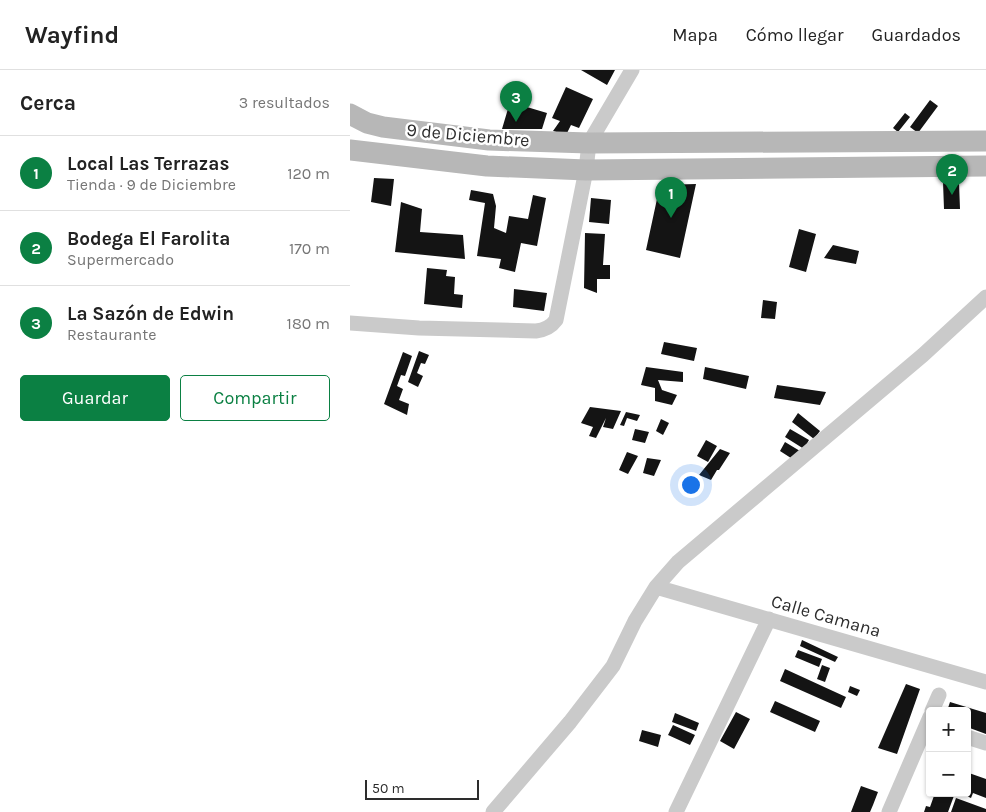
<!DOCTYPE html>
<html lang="es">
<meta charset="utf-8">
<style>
:root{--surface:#fff;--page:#f2f2f2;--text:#222;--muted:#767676;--line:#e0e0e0;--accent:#0b8043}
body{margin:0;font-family:Karla,sans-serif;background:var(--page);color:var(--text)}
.controls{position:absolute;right:15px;bottom:15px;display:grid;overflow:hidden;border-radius:5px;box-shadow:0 1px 4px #0004}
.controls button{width:45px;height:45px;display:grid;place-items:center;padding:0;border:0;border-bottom:1px solid var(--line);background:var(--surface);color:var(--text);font:25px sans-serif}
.scale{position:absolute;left:15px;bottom:12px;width:114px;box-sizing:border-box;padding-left:5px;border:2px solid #2d2d2d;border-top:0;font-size:14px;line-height:18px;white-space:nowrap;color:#2d2d2d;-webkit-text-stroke:4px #fff;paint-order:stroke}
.you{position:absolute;left:340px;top:414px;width:18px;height:18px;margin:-12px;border:4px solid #fff;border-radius:50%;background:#1a73e8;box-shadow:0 0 0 8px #1a73e833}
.badge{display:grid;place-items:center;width:32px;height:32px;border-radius:50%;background:var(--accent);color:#fff;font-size:16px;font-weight:700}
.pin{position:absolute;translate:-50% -41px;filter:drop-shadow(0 1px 2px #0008)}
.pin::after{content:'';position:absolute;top:26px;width:18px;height:15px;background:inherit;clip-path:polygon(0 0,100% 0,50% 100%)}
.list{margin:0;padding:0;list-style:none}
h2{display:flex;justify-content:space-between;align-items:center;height:65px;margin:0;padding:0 20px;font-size:21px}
h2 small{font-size:16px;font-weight:400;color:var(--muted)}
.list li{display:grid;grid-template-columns:32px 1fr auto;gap:15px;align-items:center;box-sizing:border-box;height:75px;padding:0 20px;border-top:1px solid var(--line)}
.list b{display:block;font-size:19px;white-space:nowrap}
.list p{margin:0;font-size:16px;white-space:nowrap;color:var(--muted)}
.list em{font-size:16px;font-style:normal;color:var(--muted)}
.actions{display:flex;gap:10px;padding:15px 20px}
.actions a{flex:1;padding:11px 0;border:1px solid var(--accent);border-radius:5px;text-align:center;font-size:18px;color:var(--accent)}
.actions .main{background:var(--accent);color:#fff}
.map{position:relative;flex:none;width:636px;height:742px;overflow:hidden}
header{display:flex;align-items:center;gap:30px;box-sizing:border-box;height:70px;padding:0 25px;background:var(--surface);border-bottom:1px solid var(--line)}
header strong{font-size:24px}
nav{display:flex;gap:28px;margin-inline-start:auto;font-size:18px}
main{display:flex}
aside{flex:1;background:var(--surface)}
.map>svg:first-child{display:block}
.building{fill:#141414}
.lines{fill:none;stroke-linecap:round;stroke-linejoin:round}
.street{stroke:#cacaca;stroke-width:15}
.secondary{stroke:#b7b7b7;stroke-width:21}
.labels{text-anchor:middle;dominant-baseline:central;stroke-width:5;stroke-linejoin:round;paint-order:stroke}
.street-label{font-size:18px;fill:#2d2d2d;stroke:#fff}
</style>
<header>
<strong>Wayfind</strong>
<nav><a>Mapa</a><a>Cómo llegar</a><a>Guardados</a></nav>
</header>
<main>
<aside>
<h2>Cerca<small>3 resultados</small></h2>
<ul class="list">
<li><span class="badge">1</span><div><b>Local Las Terrazas</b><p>Tienda · 9 de Diciembre</p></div><em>120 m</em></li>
<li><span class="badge">2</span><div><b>Bodega El Farolita</b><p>Supermercado</p></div><em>170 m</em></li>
<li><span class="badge">3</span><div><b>La Sazón de Edwin</b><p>Restaurante</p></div><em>180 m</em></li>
</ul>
<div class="actions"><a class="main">Guardar</a><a>Compartir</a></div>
</aside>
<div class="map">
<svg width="636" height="742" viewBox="0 0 636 742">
<rect width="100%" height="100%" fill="#fff"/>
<path class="building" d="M231,0H265L257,15Z
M216,17L243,29L229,58L221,55L216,65L203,61L210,51L202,48Z
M580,30L588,36L568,63L560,57Z
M160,32L197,43L192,59H152Z
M555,43L560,47L548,62L543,58Z
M24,108L44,109L41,136L21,132Z
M593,112H609L610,139H594Z
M346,114L330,188L296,180L310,115Z
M121,120L143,124L146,136L144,158L156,163L159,146L178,149L183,125L196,128L187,176L171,173L165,202L149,198L151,189L127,186L135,133L119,130Z
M241,128L261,130L259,154L239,152Z
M51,132L72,139L70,162L113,165L115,189L45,182Z
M449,159L466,164L456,202L439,197Z
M235,163L255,164L253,195H260V209H247V223L234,218Z
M483,175L509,181L506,194L474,188Z
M77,198L97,200L96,206L105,207L104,224L113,225L112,238L74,234Z
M164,219L197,223L194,241L163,237Z
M413,230L427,232L425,249L411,248Z
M314,272L347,278L344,291L311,284Z
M69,281L79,285L75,294L71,293L67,303L73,306L68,317L58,312Z
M53,282L62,286L55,306L51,305L47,316L53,319L49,330L59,334L57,345L34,334Z
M296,297L333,302V312L308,310L312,320L327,325L322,335L305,331V318L291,315Z
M355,297L399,306L396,319L353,309Z
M427,315L476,322L470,335L424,328Z
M240,337L271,341L263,359L253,357L256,348L246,368L239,366L243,357L231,353Z
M276,342L290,345L287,351L277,348L274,356L270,355Z
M448,343L470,361L464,369L442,352Z
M311,349L319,353L313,365L306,361Z
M285,359L299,362L295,373L282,370Z
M440,359L459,370L454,379L435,367Z
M356,370L367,376L358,392L347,386Z
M435,372L450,381L444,390L430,381Z
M370,379L380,383L369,400H367L361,410L349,405Z
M277,382L288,386L278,404L269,400Z
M297,388L311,390L304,406L293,403Z
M452,570L488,587L485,592L450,576Z
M448,580L472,589L469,597L445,587Z
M472,595L480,598L475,612L467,609Z
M435,599L496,627L491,638L430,611Z
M556,614L570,619L547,684L528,678Z
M500,616L510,620L507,626L498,622Z
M425,631L470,651L465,662L420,642Z
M600,632L636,643V664L617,657V641H597Z
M386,642L400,649L384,679L370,671Z
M325,643L349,653L346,661L322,652Z
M323,655L345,665L340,675L318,665Z
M292,660L311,665L308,677L289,671Z
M619,703L636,709V728L623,723L621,728L610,723H617Z
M511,716L528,722L523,735L520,742H501Z
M585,723H605L598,742H574L576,736L580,737Z
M606,728L636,739V742H601Z"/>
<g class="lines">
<path class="street" d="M0,253L69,258L186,261C195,260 201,257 206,250L236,100L239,73L282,0
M306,517L636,612
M582,641L589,625
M617,667L636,673
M143,742L220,652L263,596L285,551L306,517L328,492L573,285L636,227
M326,742L419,549
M539,742L580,647"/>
<path class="secondary" d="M0,44L17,53L33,57L139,70L239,73L636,71
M0,80L137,96L236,100L636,96"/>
</g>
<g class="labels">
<g class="street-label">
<text transform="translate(118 65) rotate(5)">9 de Diciembre</text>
<text transform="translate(476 546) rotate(16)">Calle Camana</text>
</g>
</g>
</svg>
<div class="controls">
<button>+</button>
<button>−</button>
</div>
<div class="scale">50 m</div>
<div class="you"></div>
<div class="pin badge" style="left:321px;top:148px">1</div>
<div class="pin badge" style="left:602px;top:125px">2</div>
<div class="pin badge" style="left:166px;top:52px">3</div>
</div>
</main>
